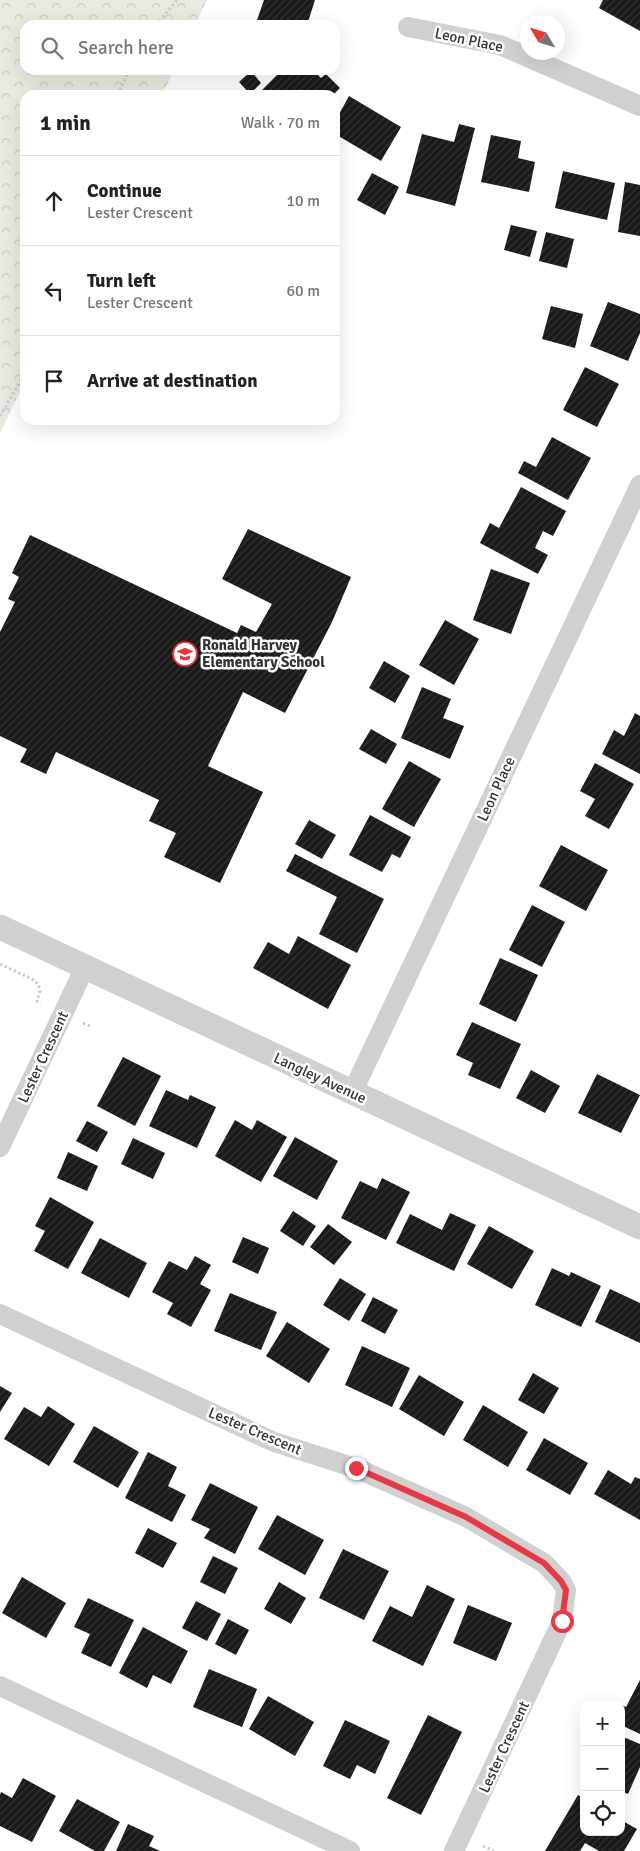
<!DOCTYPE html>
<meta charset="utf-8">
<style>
:root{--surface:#fff;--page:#f6f6f6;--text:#222;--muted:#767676;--line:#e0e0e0}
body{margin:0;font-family:Signika,sans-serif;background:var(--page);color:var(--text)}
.controls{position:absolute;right:15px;bottom:15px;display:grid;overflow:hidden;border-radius:10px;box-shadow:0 5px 20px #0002}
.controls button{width:45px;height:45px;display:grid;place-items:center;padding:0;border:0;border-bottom:1px solid var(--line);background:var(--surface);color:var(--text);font:25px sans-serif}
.compass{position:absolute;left:520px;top:15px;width:45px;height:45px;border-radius:50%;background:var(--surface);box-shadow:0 5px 20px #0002;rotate:308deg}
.stop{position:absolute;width:15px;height:15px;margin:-11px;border:4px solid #e63946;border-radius:50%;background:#fff}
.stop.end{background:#e63946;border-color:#fff;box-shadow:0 1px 5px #0008}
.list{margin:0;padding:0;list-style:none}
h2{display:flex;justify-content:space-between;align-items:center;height:65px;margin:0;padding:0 20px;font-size:21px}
h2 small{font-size:16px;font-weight:400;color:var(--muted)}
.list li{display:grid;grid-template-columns:32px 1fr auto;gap:15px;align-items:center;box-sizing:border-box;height:90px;padding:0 20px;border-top:1px solid var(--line)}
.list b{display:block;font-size:19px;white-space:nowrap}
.list p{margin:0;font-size:16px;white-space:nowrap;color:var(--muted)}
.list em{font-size:16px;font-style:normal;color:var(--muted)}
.icon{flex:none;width:28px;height:28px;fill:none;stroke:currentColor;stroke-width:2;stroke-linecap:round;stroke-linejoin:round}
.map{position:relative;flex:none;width:640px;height:1851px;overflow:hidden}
.search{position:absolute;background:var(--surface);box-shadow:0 5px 20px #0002;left:20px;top:20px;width:320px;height:55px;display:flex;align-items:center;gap:12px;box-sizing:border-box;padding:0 18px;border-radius:15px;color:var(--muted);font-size:19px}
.panel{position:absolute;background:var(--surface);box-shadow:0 5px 20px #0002;left:20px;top:90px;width:320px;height:335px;border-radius:15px}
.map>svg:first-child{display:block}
.park{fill:url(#park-crowns)}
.building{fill:url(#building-hatch)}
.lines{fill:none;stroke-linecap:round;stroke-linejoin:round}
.path{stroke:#cdcdcd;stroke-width:3;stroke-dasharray:2.5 2.5;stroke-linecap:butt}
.minor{stroke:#d0d0d0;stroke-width:20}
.tertiary{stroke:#d0d0d0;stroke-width:25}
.route{stroke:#e63946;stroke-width:6}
.labels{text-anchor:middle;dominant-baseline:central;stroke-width:5;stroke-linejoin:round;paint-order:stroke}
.street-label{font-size:15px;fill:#333;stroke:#fff}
.poi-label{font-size:15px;font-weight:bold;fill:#333;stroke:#fff;text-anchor:start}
</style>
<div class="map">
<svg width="640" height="1851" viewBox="0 0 640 1851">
<defs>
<pattern id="park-crowns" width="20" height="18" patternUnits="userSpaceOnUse" patternTransform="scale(1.25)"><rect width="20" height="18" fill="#e6ecdf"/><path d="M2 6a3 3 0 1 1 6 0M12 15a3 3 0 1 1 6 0" fill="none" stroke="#c6cbc0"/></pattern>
<pattern id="building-hatch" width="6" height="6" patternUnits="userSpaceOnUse" patternTransform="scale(1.25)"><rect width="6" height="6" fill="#1a1a1a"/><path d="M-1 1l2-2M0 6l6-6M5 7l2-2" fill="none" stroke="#333"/></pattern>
</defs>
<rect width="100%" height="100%" fill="#fff"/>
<path class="park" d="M0,0H207L195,25H25V70H174L162,95H25V381L0,433Z"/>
<path class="building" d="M264,0H315L307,25H271L257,20Z
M603,0H640V31L599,8Z
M282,70H313L321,78L326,74L340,88L333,95H259L258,94Z
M251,71L261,83L250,94L239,82Z
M349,96L401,127L381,161L335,134V115L338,116Z
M459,124L475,128L455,206L406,193L422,134L454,142Z
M491,135L521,141L518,158L535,162L529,192L481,182Z
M563,171L615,183L607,220L555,208Z
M372,173L399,187L385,215L357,200Z
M625,182L640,185V236L618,232Z
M511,225L537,231L530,257L504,250Z
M546,232L574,239L567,268L539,261Z
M608,302L640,314V333L628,361L590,346Z
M551,306L583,314L575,348L542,339Z
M585,367L619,384L597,427L563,410Z
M552,437L591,458L568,500L518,473L524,461L536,467Z
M521,487L566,511L553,536L543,531L535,548L548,555L538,574L480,543L490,523L499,528Z
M248,529L351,577L332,622L285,713L243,692L208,766L263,792L220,883L164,857L176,833L149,821L159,800L56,752L46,774L20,762L27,749L0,736V632L15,602L8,599L19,577L12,573L30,535L237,633L241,625L256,632L272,604L222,579Z
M491,569L530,583L511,634L473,620Z
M445,620L479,639L454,685L419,665Z
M384,661L410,676L395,703L369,688Z
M422,687L451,699L443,718L464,726L450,759L401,738Z
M635,713L640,716V774L602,754L614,730L624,736Z
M371,729L397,744L386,764L359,749Z
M409,761L441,779L414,827L382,809Z
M595,763L634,784L609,829L585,816L595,799L580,791Z
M370,815L411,837L400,858L392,854L382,872L349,855Z
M309,820L336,835L322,859L295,844Z
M561,845L608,870L586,911L539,886Z
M295,854L384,899L357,953L319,934L337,897L286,871Z
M532,905L565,922L542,967L509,950Z
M298,936L351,965L328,1009L253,968L268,942L289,954Z
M500,958L538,975L516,1022L479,1004Z
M472,1022L521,1044L500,1089L468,1075L473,1063L456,1055Z
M123,1057L161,1076L135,1126L97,1106Z
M531,1070L560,1086L545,1113L516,1098Z
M597,1074L640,1095L621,1133L578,1113Z
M166,1090L188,1100L190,1095L216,1107L197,1148L149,1126Z
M235,1120L252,1130L257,1120L287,1137L261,1182L215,1156Z
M87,1121L108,1132L97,1152L76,1141Z
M295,1137L338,1161L317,1200L273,1176Z
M133,1138L165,1153L153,1179L121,1164Z
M68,1152L98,1166L87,1191L57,1178Z
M382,1178L410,1192L386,1240L341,1218L360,1181L377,1189Z
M50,1197L94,1222L68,1269L34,1251L45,1231L35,1226Z
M293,1211L316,1226L303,1246L280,1231Z
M450,1213L476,1225L454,1271L396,1243L410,1214L442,1230Z
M328,1224L352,1242L334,1265L310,1247Z
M489,1226L534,1251L512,1289L467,1264Z
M243,1237L269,1248L258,1274L232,1262Z
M100,1238L147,1263L129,1298L81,1273Z
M195,1256L211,1265L200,1284L211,1290L191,1327L167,1314L173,1303L152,1292L169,1261L187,1270Z
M552,1268L569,1276L571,1272L601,1286L581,1327L535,1305Z
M340,1278L366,1294L349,1321L323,1305Z
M610,1289L640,1303V1343L595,1322Z
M230,1293L277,1312L261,1350L214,1331Z
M373,1297L398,1310L385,1334L361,1321Z
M287,1322L330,1349L309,1383L266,1356Z
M362,1346L410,1368L392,1407L345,1385Z
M533,1373L559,1388L544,1414L518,1400Z
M419,1375L464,1402L444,1436L399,1409Z
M0,1386L12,1393L0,1412Z
M483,1405L528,1432L508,1467L463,1440Z
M48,1406L75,1424L49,1466L4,1439L24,1407L41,1417Z
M94,1426L139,1452L118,1488L73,1462Z
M544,1438L588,1463L570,1495L526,1470Z
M148,1452L177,1467L168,1486L186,1495L172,1522L125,1498Z
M608,1470L631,1484L635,1477L640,1479V1520L594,1494Z
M210,1483L258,1507L235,1554L204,1538L210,1529L191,1520Z
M277,1515L324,1540L305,1575L258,1549Z
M148,1528L177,1543L163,1568L135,1553Z
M343,1549L389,1571L364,1620L319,1598Z
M213,1556L238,1568L225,1594L200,1582Z
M22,1577L66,1603L46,1638L2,1613Z
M279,1582L306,1598L291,1624L264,1609Z
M427,1585L455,1599L423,1666L372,1641L390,1606L412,1617Z
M88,1598L134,1620L111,1667L81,1653L90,1634L74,1627Z
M196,1601L221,1614L207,1641L182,1628Z
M468,1605L512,1623L496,1661L453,1643Z
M228,1619L249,1630L236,1655L215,1644Z
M143,1627L188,1651L171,1684L153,1675L147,1688L119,1673Z
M209,1669L257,1689L242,1727L193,1707Z
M640,1680V1734L621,1725V1705H612L614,1701L626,1707Z
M268,1696L314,1722L295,1756L249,1729Z
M428,1715L462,1732L421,1815L387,1798Z
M345,1720L390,1741L375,1774L357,1765L350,1779L323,1766Z
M621,1736L640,1744V1767L628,1794L621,1791Z
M23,1778L56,1796L32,1842L0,1826V1795L1,1792L12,1798Z
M578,1795L584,1799V1832H621V1820L637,1829L624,1851H599L585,1843L580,1851H545Z
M77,1799L120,1822L104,1851H95L59,1831Z
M128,1824L154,1836L149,1846L160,1851H116Z"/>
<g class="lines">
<path class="path" d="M156,25L177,0
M118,95L129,70
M0,416L25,373
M0,964L32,979L38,984L40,991L37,1001L41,1003
M83,1023L92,1027
M483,1846L494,1851"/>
<path class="minor" d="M408,27L500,45L640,106
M352,1093L640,485
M0,1147L85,967
M0,1314L274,1442L356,1468L437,1504L466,1517L544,1563L561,1581L566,1590L562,1621L454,1851
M0,1686L350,1851"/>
<path class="tertiary" d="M0,927L640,1227"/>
</g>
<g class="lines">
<path class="route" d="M356,1468L466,1517L544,1563L561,1581L566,1590L562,1621"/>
</g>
<defs>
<g id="school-ring" transform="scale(1.25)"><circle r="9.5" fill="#fff" stroke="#e63946" stroke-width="1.5"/><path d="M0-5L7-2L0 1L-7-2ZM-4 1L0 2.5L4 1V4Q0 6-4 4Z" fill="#e63946"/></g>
</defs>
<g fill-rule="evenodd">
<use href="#school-ring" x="185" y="654"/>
</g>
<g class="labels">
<g class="street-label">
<text transform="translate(469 40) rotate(12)">Leon Place</text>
<text transform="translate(496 789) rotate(-65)">Leon Place</text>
<text transform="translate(43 1057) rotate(-65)">Lester Crescent</text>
<text transform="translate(320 1078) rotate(25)">Langley Avenue</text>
<text transform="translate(255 1431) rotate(23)">Lester Crescent</text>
<text transform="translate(504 1747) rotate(-65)">Lester Crescent</text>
</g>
<g class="poi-label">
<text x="202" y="645">Ronald Harvey<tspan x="202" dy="17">Elementary School</tspan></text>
</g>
</g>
</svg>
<div class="controls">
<button>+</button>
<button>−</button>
<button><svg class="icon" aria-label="locate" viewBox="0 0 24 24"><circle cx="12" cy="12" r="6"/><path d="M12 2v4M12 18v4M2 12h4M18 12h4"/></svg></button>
</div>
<svg class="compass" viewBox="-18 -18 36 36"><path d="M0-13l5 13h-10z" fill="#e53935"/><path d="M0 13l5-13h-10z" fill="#767676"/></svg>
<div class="stop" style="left:562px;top:1621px"></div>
<div class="stop end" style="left:356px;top:1468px"></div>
<div class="search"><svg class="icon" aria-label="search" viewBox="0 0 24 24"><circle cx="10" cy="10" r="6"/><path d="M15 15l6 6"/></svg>Search here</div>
<section class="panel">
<h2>1 min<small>Walk · 70 m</small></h2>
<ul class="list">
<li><svg class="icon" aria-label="ahead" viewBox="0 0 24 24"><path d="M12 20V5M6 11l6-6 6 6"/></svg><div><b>Continue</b><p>Lester Crescent</p></div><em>10 m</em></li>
<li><svg class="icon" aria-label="left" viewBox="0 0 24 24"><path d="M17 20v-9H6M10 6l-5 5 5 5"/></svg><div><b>Turn left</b><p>Lester Crescent</p></div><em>60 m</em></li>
<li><svg class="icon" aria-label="arrive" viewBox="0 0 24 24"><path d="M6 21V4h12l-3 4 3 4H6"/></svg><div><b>Arrive at destination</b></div></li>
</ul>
</section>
</div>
